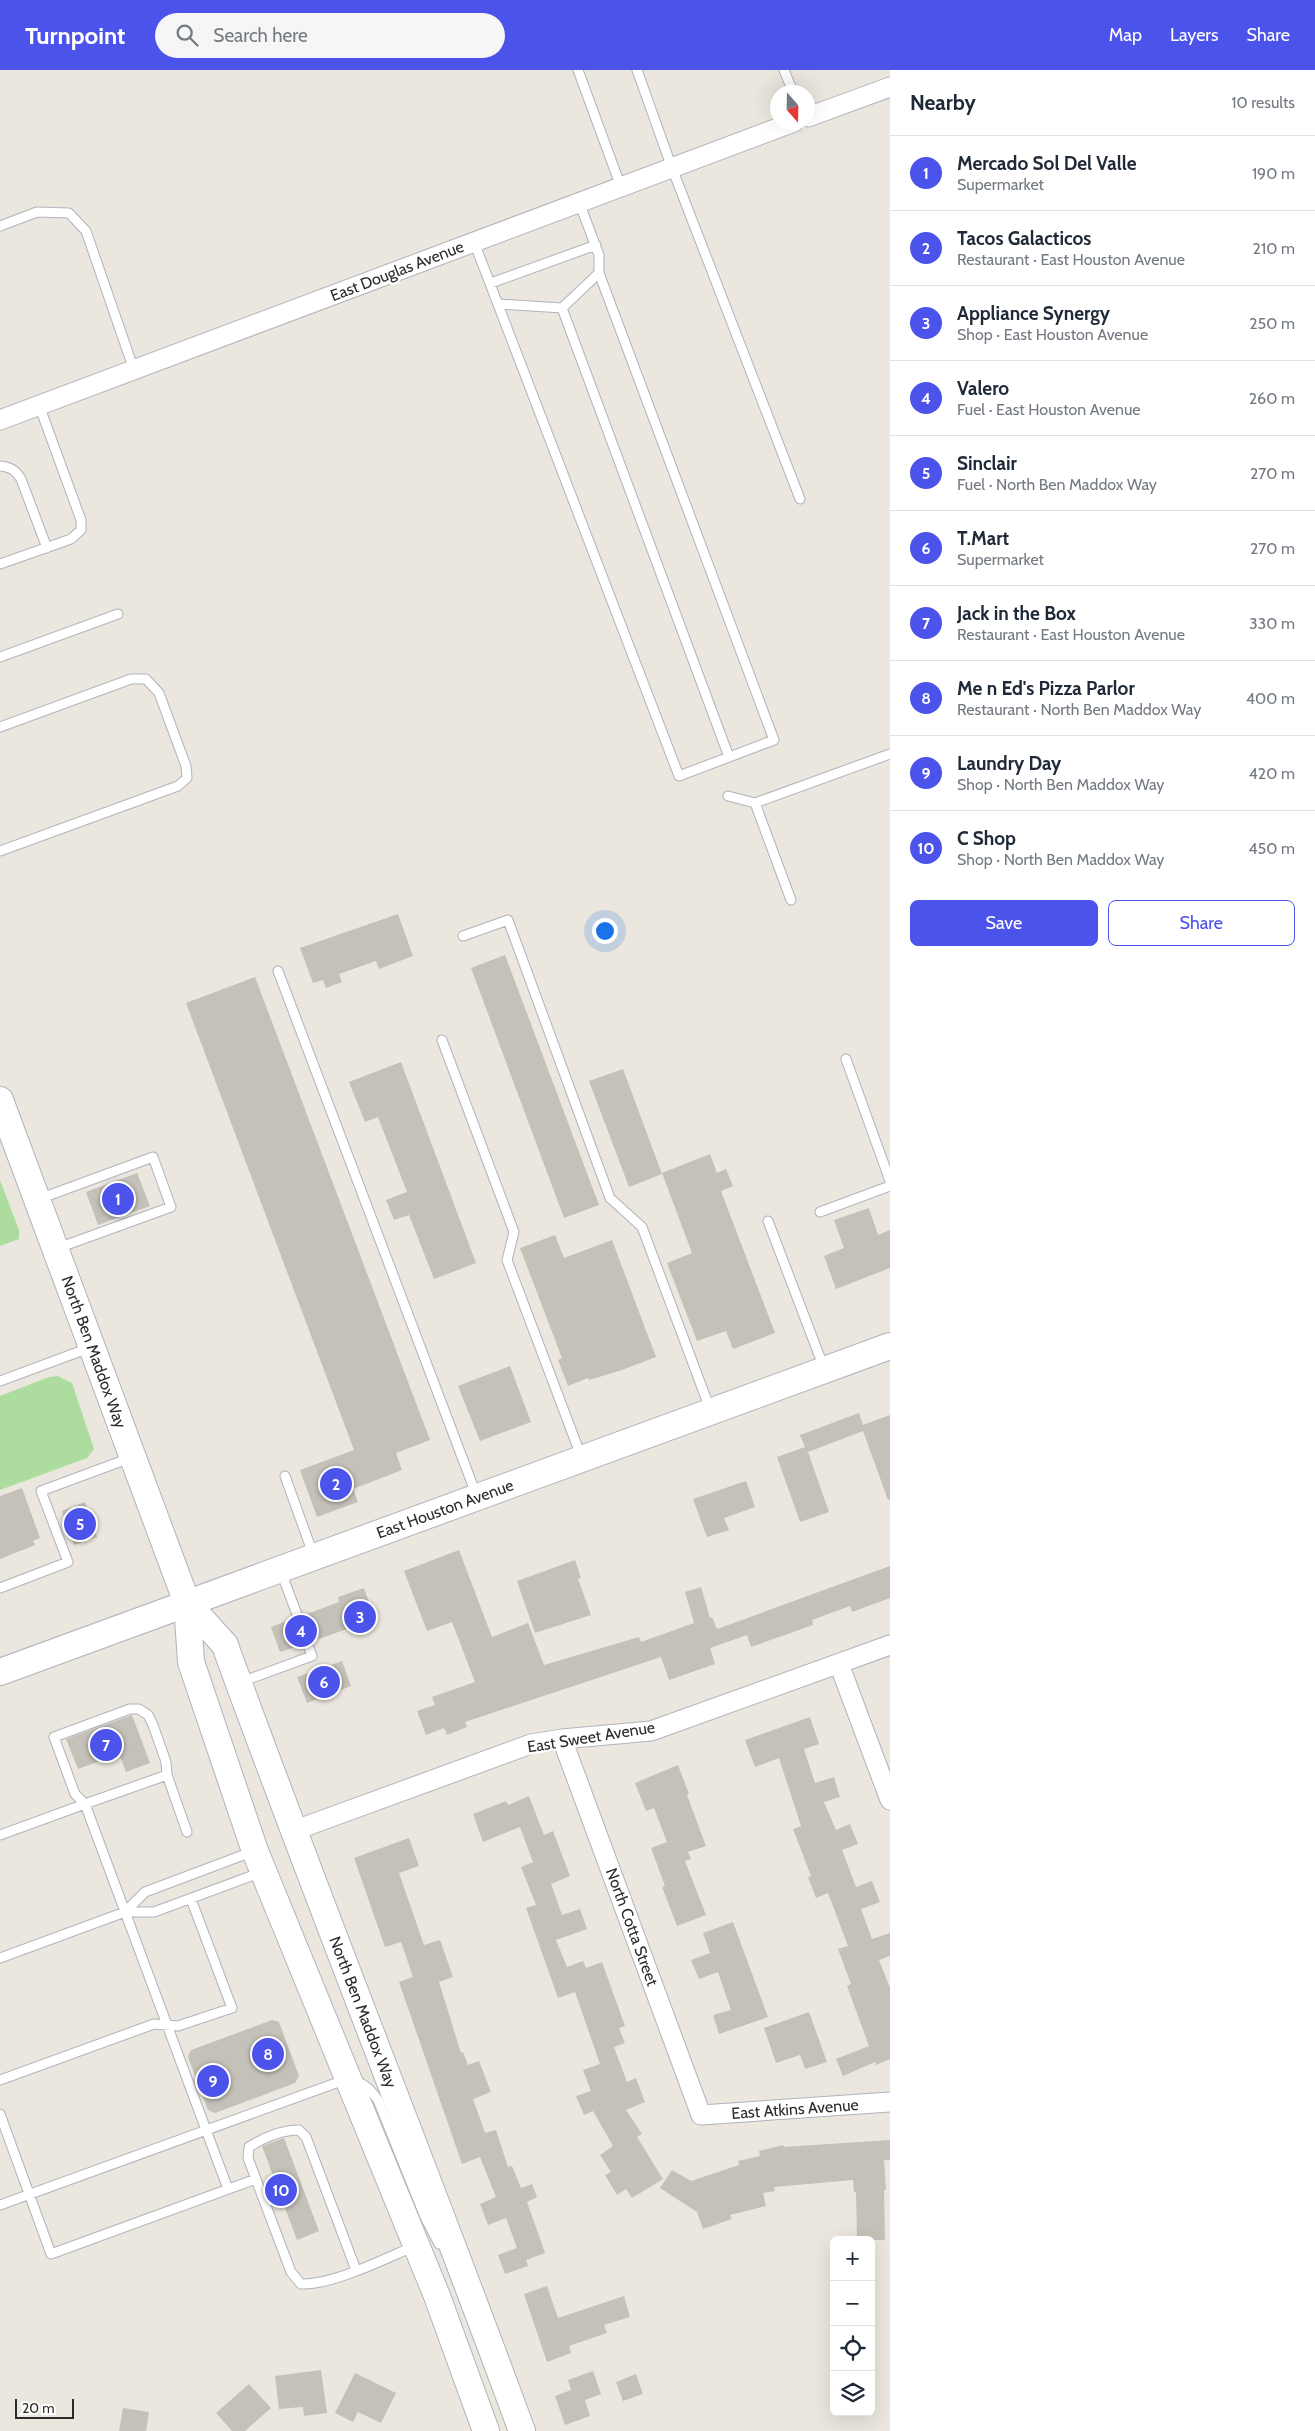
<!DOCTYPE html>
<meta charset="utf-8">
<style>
:root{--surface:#fff;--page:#f6f6f7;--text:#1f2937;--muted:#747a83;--line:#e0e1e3;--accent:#4b53eb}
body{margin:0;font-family:Cabin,sans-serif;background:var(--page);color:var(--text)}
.controls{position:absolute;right:15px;bottom:15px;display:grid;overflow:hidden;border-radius:8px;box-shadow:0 5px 20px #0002}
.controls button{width:45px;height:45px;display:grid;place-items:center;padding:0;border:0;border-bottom:1px solid var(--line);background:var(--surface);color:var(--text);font:25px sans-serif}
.compass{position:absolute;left:770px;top:15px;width:45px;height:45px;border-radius:50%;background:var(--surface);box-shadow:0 5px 20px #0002;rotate:160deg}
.scale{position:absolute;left:15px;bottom:12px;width:59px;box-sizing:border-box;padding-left:5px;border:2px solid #2b2b2b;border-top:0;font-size:14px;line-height:18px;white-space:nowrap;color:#2b2b2b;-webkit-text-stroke:4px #fff;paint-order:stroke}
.you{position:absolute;left:604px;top:860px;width:18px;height:18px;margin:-12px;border:4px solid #fff;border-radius:50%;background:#1a73e8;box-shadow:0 0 0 8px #1a73e833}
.badge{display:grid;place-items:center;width:32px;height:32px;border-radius:50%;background:var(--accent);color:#fff;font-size:16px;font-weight:700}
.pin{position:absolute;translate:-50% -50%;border:2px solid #fff;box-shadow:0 1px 5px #0006}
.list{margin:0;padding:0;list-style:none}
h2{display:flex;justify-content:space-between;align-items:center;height:65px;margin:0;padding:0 20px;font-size:21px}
h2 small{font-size:16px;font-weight:400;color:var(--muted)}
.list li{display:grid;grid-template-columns:32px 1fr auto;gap:15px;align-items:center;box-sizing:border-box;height:75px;padding:0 20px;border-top:1px solid var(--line)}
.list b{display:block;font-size:19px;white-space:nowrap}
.list p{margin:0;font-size:16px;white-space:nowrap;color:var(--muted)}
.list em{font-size:16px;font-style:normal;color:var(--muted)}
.actions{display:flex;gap:10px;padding:15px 20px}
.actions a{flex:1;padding:11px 0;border:1px solid var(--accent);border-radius:8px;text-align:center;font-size:18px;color:var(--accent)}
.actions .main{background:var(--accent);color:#fff}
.icon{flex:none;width:28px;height:28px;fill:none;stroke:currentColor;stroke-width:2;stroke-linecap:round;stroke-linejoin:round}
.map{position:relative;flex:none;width:890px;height:2361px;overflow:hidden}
header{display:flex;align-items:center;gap:30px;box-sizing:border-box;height:70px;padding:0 25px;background:var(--accent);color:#fff}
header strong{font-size:24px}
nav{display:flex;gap:28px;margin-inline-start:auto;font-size:18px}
.search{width:350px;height:45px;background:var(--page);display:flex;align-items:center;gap:12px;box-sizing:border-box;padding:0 18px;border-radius:28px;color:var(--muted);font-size:19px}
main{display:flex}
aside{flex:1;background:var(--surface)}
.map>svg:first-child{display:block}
.green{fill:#acdd9f}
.building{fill:#c4c1b9}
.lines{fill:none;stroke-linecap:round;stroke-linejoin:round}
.service-casing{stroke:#b1b2bd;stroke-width:11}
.minor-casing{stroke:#b1b2bd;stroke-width:21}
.secondary-casing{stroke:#b1b2bd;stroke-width:28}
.service{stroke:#fff;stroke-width:9}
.minor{stroke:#fff;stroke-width:19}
.secondary{stroke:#fff;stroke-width:26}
.labels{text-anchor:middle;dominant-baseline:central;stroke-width:5;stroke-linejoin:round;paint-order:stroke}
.street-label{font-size:16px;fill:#2b2b2b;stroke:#fff}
</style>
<header>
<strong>Turnpoint</strong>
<div class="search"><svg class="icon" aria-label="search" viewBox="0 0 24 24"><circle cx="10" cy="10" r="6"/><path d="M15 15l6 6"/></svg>Search here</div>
<nav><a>Map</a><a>Layers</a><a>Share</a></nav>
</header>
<main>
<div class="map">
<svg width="890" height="2361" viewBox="0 0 890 2361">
<rect width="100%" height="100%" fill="#ebe7de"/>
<path class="green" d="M0,1110L19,1160V1169L0,1176Z
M58,1306L72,1313L94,1379L87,1388L0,1420V1326L49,1307Z"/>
<path class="building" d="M398,844L413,886L379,899L376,891L339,904L342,912L326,918L323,910L313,913L300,878Z
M505,885L599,1135L564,1148L471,898Z
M255,907L430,1370L396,1383L402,1400L353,1419L358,1432L317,1447L300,1400L354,1380L186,933Z
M401,992L476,1193L434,1209L409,1145L394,1150L386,1130L407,1122L378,1047L365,1052L349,1012Z
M623,999L662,1104L629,1117L589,1011Z
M710,1084L717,1103L726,1099L733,1116L721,1121L775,1263L733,1279L726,1261L697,1271L667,1193L692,1183L662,1103Z
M137,1103L150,1136L98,1155L86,1122Z
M869,1138L878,1165L890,1160V1198L836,1219L824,1186L844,1178L834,1150Z
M555,1165L564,1188L612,1170L656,1287L622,1300L589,1310L588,1308L568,1316L558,1290L562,1288L520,1178Z
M510,1296L531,1352L480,1371L458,1316Z
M859,1343L863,1355L890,1345V1429L888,1430L863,1361L808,1382L829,1442L800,1452L777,1387L805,1377L800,1365Z
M746,1411L755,1437L724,1448L729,1460L707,1467L693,1429Z
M22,1418L40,1468L33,1471L35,1475L0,1489V1426Z
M85,1432L97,1467L74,1475L62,1441Z
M459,1480L492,1567L528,1553L544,1595L639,1567L641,1572L694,1553L685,1522L701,1517L710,1548L712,1547L717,1559L890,1496V1528L852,1542L850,1536L812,1550L813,1555L751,1577L747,1565L710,1578L715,1594L669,1610L661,1587L465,1652L467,1657L447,1665L444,1658L426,1665L417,1641L435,1635L432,1627L475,1612L452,1552L427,1561L404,1501Z
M575,1490L581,1508L578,1509L591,1545L535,1563L517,1511Z
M364,1518L375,1549L313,1571L305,1567L302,1569L301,1575L280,1582L271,1557L292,1549L297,1553H301L304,1545L339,1532L338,1527Z
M342,1591L351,1616L307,1633L297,1607Z
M132,1645L150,1693L126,1702L119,1684L78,1699L66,1669Z
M810,1647L819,1674L804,1679L815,1713L834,1707L840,1727L824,1732L836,1760L850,1754L858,1774L842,1780L856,1817L872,1811L880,1832L861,1839L872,1869L890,1863V1886L879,1890L890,1918V1989L876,1995L875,1992L843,2006L836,1989L869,1976L847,1916L851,1914L838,1879L848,1876L828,1823L816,1828L808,1807L811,1806L793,1759L801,1756L779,1688L755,1697L745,1670Z
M678,1695L689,1724L687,1725L706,1776L688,1782L691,1789L685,1791L706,1845L677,1856L662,1817L665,1816L651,1778L667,1772L654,1738L646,1741L635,1713Z
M529,1726L544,1765L553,1761L570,1806L551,1814L562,1845L580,1839L587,1859L556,1870L567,1897L583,1891L586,1898L602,1892L625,1956L619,1958L625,1973L614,1977L627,2012L636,2008L645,2032L626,2040L642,2064L637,2067L663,2109L632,2128L626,2119L617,2125L605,2105L611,2102L600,2085L613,2076L593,2041L584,2045L576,2026L591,2021L583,2000L600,1994L575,1922L558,1928L526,1838L536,1835L521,1797L533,1792L520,1757L483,1772L473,1744L506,1731L508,1735Z
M409,1768L419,1796L399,1803L424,1875L440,1870L453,1907L439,1912L461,1983L463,1982L468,1995L479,1991L491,2022L473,2029L485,2063L496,2060L508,2097L512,2096L521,2118L532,2114L537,2127L527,2132L545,2183L526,2190L528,2196L505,2204L498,2185L517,2178L506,2148L488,2155L480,2134L496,2127L480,2087L462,2094L399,1912L413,1907L401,1872L385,1877L354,1788Z
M733,1852L768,1947L719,1964L713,1945L731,1940L718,1902L699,1909L691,1890L710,1883L703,1863Z
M809,1942L827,1992L805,1999L800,1985L776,1993L764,1958Z
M272,1950L279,1952L299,2006L295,2013L215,2043L208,2040L188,1987L191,1980Z
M284,2068L319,2161L297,2170L262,2076Z
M890,2070V2090H884L886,2120H884L885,2170H857L856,2122H854L853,2110L774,2117L775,2121L763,2123L766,2136L730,2145L732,2149L703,2159L697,2142L660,2118L672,2100L691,2111L739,2095L738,2091L760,2086L759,2081L783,2075L784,2077Z
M547,2216L558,2248L624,2226L630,2247L604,2255L607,2263L569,2276L571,2283L547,2292L524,2224Z
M321,2300L327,2343L304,2346L303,2337L279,2339L275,2306Z
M593,2301L601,2324L585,2330L590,2346L565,2355L555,2326L571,2320L568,2310Z
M355,2303L396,2323L381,2353L358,2342L353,2352L335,2343Z
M636,2304L643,2324L623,2331L616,2312Z
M249,2314L271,2338L245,2361H232L216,2343Z
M123,2338L149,2342L146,2361H119Z"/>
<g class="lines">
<g class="service-casing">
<path id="service" d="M578,0L621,117
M637,0L672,98L800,429
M784,0L793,22
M0,156L37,142L69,143L86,161L134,300
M474,172L679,706L774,670L599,203V185L579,132
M491,213L596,175
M499,234L562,238L729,687
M562,238L599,203
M0,396C10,397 16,400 21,409L47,478
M0,494L71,469L81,460V450L39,335
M0,587L118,544
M0,657L131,609H146L159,623L186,696L187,708L178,716L0,781
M728,726L755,733L890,684
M755,733L791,830
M463,866L508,850L610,1128L642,1157L710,1339
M278,901L476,1424
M442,970L514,1162L507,1190L581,1386
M846,989L890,1111
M39,1129L153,1087L171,1137L58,1178
M820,1142L890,1116
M768,1151L824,1298
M0,1311L89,1278
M285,1406L313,1484
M281,1502L298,1547
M0,1518L68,1492L41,1421L130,1388
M241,1612L312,1586L307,1573
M167,1705L85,1734L75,1724L54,1667L130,1639H139L148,1645L153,1655L166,1692L167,1705L187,1762
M0,1765L85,1734L228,2119
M125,1842L145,1822L254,1781
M0,1888L125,1842H154L262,1802
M0,2010L154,1954L178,1956L232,1938L191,1829
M0,2044L51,2184L256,2109
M0,2135L347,2009C362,2012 369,2017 378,2030L425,2147L439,2174
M356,2200L306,2067L299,2060C281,2060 263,2068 249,2077L248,2088L291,2202L301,2214C333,2215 384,2189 415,2176"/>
</g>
<g class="minor-casing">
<path id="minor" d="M808,47L890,17
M0,350L794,52
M839,1594L890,1730
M562,1669L701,2045L890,2032
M293,1761L531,1674L562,1669L651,1661L890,1575"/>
</g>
<g class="secondary-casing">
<path id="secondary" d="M0,1030L187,1533L191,1592L255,1781L437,2226L486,2361
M187,1533L225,1575L227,1581C322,1842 426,2100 522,2361
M0,1602L890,1276"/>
</g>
<use href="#service" class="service"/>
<use href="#minor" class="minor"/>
<use href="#secondary" class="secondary"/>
</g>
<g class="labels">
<g class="street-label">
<text transform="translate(397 201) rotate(-21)">East Douglas Avenue</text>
<text transform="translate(94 1282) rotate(70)">North Ben Maddox Way</text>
<text transform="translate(445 1439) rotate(-20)">East Houston Avenue</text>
<text transform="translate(591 1667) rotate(-9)">East Sweet Avenue</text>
<text transform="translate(632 1857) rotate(70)">North Cotta Street</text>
<text transform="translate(363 1942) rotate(69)">North Ben Maddox Way</text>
<text transform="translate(795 2039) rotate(-4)">East Atkins Avenue</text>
</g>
</g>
</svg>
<div class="controls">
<button>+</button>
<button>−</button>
<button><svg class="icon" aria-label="locate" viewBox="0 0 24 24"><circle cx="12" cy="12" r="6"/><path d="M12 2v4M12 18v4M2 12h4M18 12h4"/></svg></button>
<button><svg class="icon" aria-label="layers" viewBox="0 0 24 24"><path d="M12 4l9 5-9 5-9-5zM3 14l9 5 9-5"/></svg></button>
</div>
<svg class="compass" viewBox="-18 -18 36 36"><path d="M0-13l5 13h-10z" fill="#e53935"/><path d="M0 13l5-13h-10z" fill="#747a83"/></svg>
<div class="scale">20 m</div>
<div class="you"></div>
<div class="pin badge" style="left:118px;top:1129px">1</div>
<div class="pin badge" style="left:336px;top:1414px">2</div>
<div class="pin badge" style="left:360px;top:1547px">3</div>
<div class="pin badge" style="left:301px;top:1561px">4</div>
<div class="pin badge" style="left:80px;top:1454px">5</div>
<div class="pin badge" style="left:324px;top:1612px">6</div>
<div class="pin badge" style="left:106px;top:1675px">7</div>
<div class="pin badge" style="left:268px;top:1984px">8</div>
<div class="pin badge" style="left:213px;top:2011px">9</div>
<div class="pin badge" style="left:281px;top:2120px">10</div>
</div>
<aside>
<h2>Nearby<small>10 results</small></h2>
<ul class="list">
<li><span class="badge">1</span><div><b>Mercado Sol Del Valle</b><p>Supermarket</p></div><em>190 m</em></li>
<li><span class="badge">2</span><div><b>Tacos Galacticos</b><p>Restaurant · East Houston Avenue</p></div><em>210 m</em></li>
<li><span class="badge">3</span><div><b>Appliance Synergy</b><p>Shop · East Houston Avenue</p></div><em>250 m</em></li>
<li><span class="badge">4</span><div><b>Valero</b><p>Fuel · East Houston Avenue</p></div><em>260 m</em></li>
<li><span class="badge">5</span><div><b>Sinclair</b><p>Fuel · North Ben Maddox Way</p></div><em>270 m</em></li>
<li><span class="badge">6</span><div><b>T.Mart</b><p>Supermarket</p></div><em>270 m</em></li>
<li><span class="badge">7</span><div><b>Jack in the Box</b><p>Restaurant · East Houston Avenue</p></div><em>330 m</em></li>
<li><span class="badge">8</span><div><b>Me n Ed's Pizza Parlor</b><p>Restaurant · North Ben Maddox Way</p></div><em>400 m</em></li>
<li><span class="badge">9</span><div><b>Laundry Day</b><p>Shop · North Ben Maddox Way</p></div><em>420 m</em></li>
<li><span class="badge">10</span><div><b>C Shop</b><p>Shop · North Ben Maddox Way</p></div><em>450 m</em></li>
</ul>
<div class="actions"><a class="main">Save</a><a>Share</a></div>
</aside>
</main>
